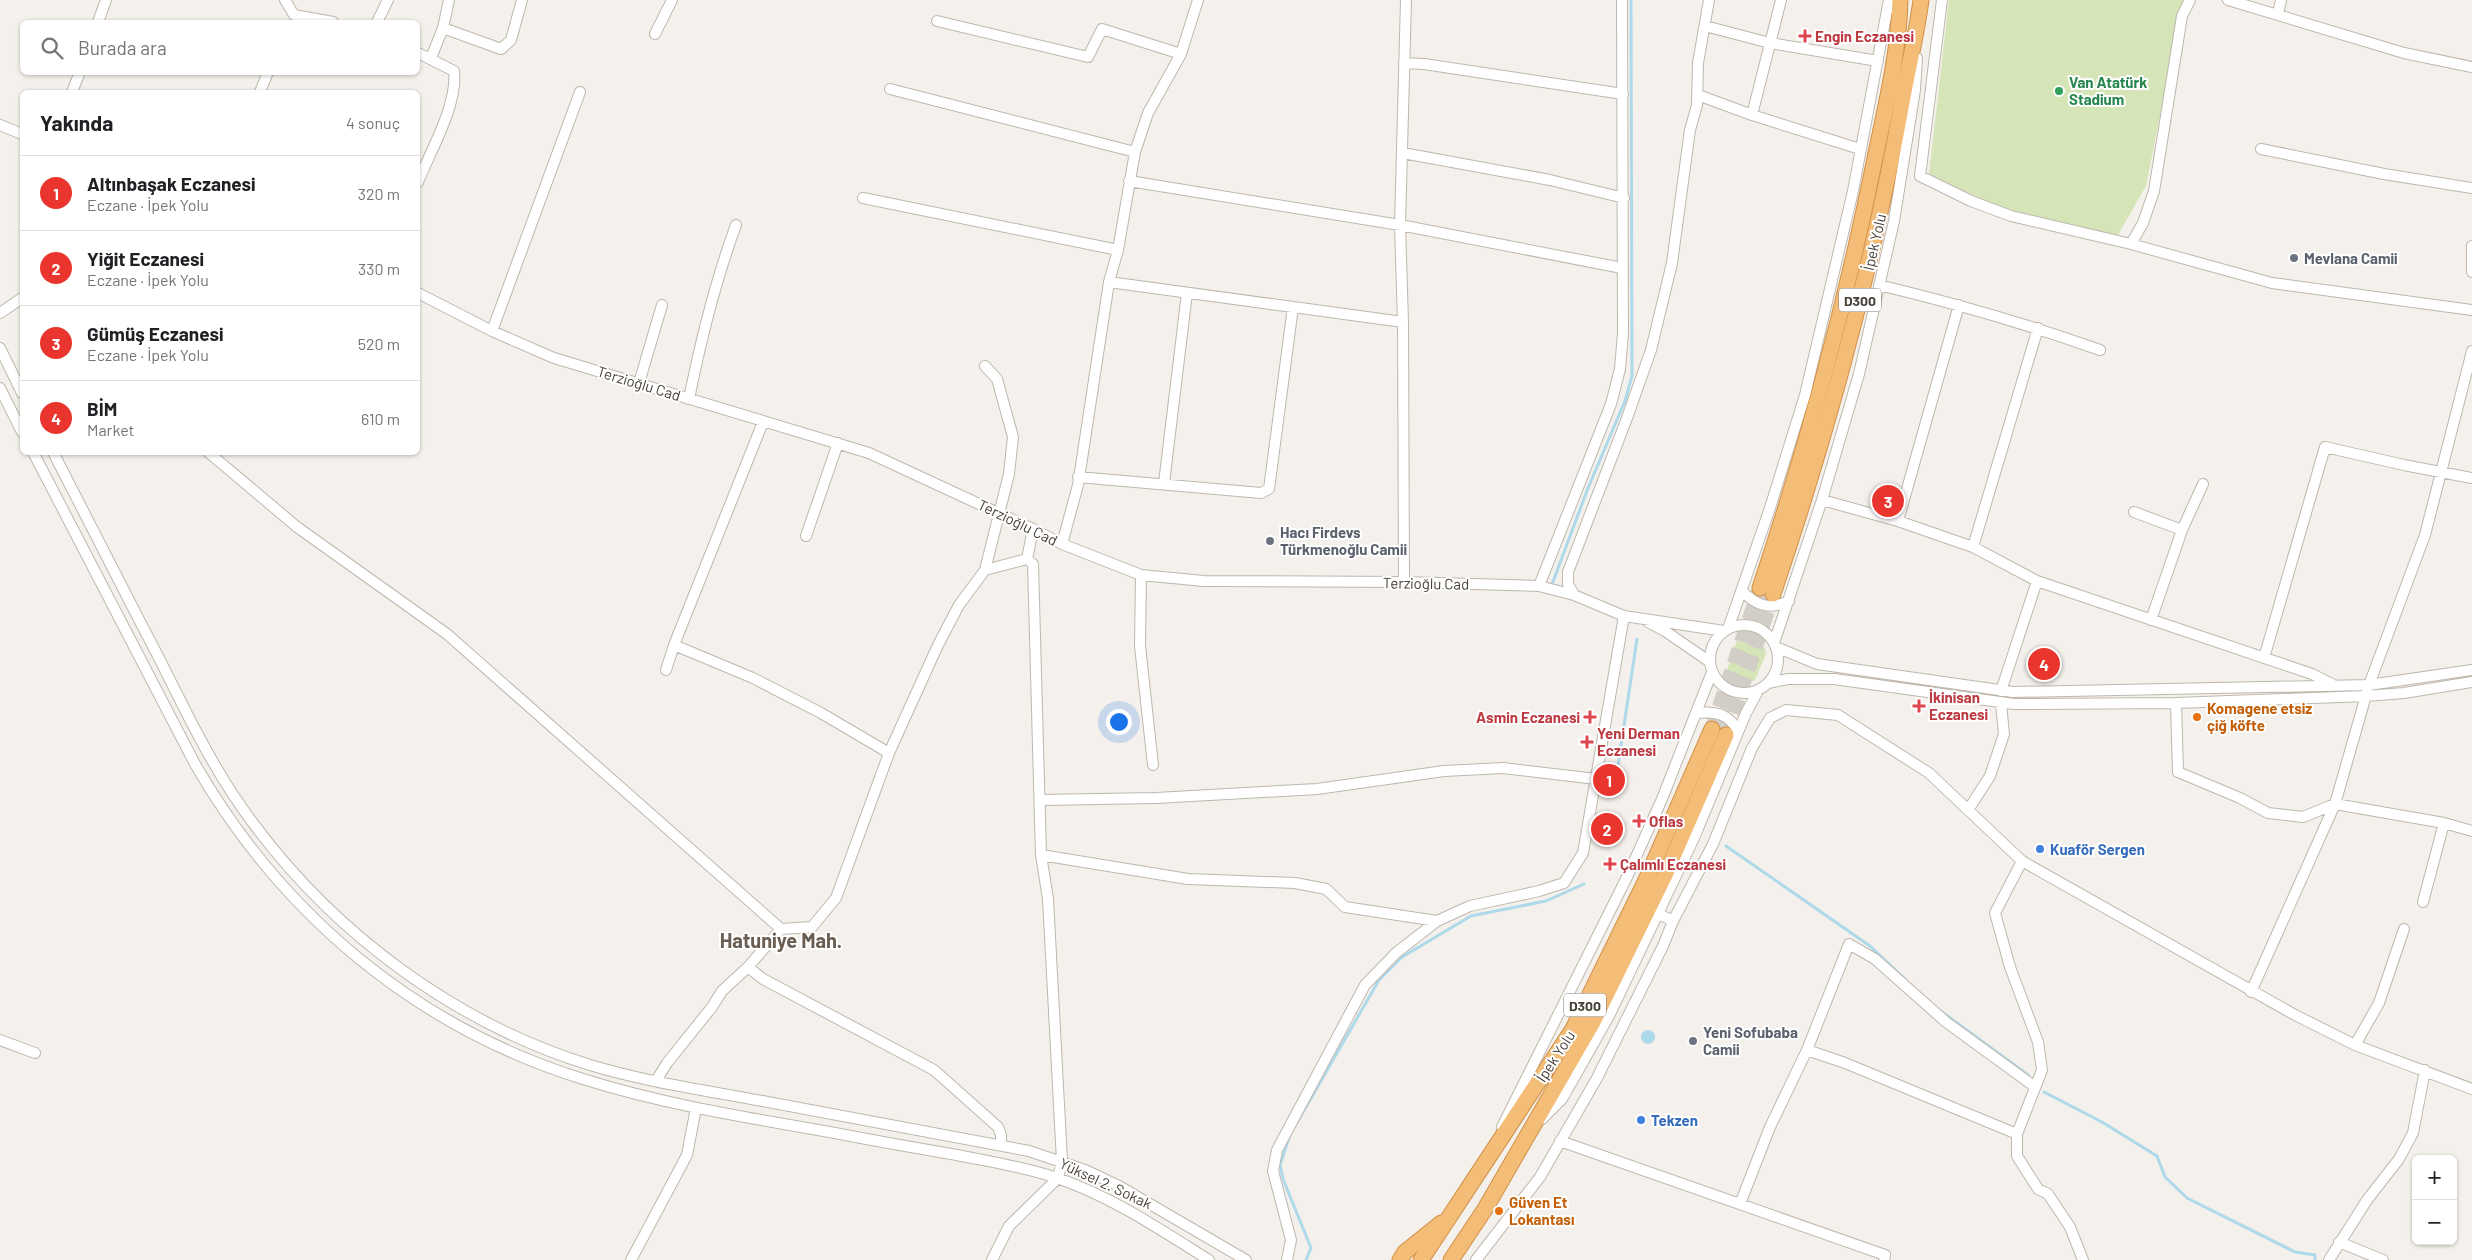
<!DOCTYPE html>
<html lang="tr">
<meta charset="utf-8">
<style>
:root{--surface:#fff;--page:#f6f6f6;--text:#202124;--muted:#757577;--line:#e0e0e0;--accent:#e9352d}
body{margin:0;font-family:Barlow,sans-serif;background:var(--page);color:var(--text)}
.controls{position:absolute;right:15px;bottom:15px;display:grid;overflow:hidden;border-radius:8px;box-shadow:0 1px 4px #0004}
.controls button{width:45px;height:45px;display:grid;place-items:center;padding:0;border:0;border-bottom:1px solid var(--line);background:var(--surface);color:var(--text);font:25px sans-serif}
.you{position:absolute;left:1118px;top:721px;width:18px;height:18px;margin:-12px;border:4px solid #fff;border-radius:50%;background:#1a73e8;box-shadow:0 0 0 8px #1a73e833}
.badge{display:grid;place-items:center;width:32px;height:32px;border-radius:50%;background:var(--accent);color:#fff;font-size:16px;font-weight:700}
.pin{position:absolute;translate:-50% -50%;border:2px solid #fff;box-shadow:0 1px 5px #0006}
.list{margin:0;padding:0;list-style:none}
h2{display:flex;justify-content:space-between;align-items:center;height:65px;margin:0;padding:0 20px;font-size:21px}
h2 small{font-size:16px;font-weight:400;color:var(--muted)}
.list li{display:grid;grid-template-columns:32px 1fr auto;gap:15px;align-items:center;box-sizing:border-box;height:75px;padding:0 20px;border-top:1px solid var(--line)}
.list b{display:block;font-size:19px;white-space:nowrap}
.list p{margin:0;font-size:16px;white-space:nowrap;color:var(--muted)}
.list em{font-size:16px;font-style:normal;color:var(--muted)}
.icon{flex:none;width:28px;height:28px;fill:none;stroke:currentColor;stroke-width:2;stroke-linecap:round;stroke-linejoin:round}
.map{position:relative;flex:none;width:2472px;height:1260px;overflow:hidden}
.search{position:absolute;background:var(--surface);box-shadow:0 1px 4px #0004;left:20px;top:20px;width:400px;height:55px;display:flex;align-items:center;gap:12px;box-sizing:border-box;padding:0 18px;border-radius:8px;color:var(--muted);font-size:19px}
.panel{position:absolute;background:var(--surface);box-shadow:0 1px 4px #0004;left:20px;top:90px;width:400px;height:365px;border-radius:8px}
.map>svg:first-child{display:block}
.green{fill:#d5e5b7}
.water{fill:#add9eb}
.lines{fill:none;stroke-linecap:round;stroke-linejoin:round}
.stream{stroke:#add9eb;stroke-width:3}
.highway-tunnel{stroke:#d2cdc7;stroke-width:15;stroke-dasharray:15 8;stroke-linecap:butt}
.minor-casing{stroke:#bfb7ae;stroke-width:12}
.highway-casing{stroke:#d29047;stroke-width:17}
.minor{stroke:#fff;stroke-width:10}
.highway{stroke:#f3bc77;stroke-width:15}
.health-dot{fill:#e0444e;stroke:#fff;stroke-width:2}
.leisure-dot{fill:#2e9e5b;stroke:#fff;stroke-width:2}
.worship-dot{fill:#6b7280;stroke:#fff;stroke-width:2}
.food-dot{fill:#e8710a;stroke:#fff;stroke-width:2}
.shop-dot{fill:#3f7fe0;stroke:#fff;stroke-width:2}
.labels{text-anchor:middle;dominant-baseline:central;stroke-width:4;stroke-linejoin:round;paint-order:stroke}
.shield{fill:#fff;stroke:#7f7a74;stroke-width:1}
.shield-label{font-size:14px;font-weight:bold;fill:#484139}
.health-label{font-size:15px;font-weight:bold;fill:#be3a42;stroke:#fff;text-anchor:start}
.leisure-label{font-size:15px;font-weight:bold;fill:#27864d;stroke:#fff;text-anchor:start}
.street-label{font-size:15px;fill:#484139;stroke:#fff}
.worship-label{font-size:15px;font-weight:bold;fill:#5b616d;stroke:#fff;text-anchor:start}
.food-label{font-size:15px;font-weight:bold;fill:#c56008;stroke:#fff;text-anchor:start}
.shop-label{font-size:15px;font-weight:bold;fill:#366cbe;stroke:#fff;text-anchor:start}
.district-label{font-size:20px;font-weight:bold;fill:#6a5d51;stroke:#fff}
</style>
<div class="map">
<svg width="2472" height="1260" viewBox="0 0 2472 1260">
<rect width="100%" height="100%" fill="#f4f0eb"/>
<path class="green" d="M1949,0H2183L2146,186L2118,235L2008,212L1929,174Z
M1742,639L1756,641L1765,648L1766,654L1755,680C1742,686 1735,680 1727,670L1737,640Z"/>
<path class="water" d="M1641 1037a7 7 0 1 1 14 0a7 7 0 1 1-14 0Z"/>
<g class="lines">
<path class="stream" d="M1551,587L1588,488L1625,401L1632,376L1631,0
M1617,772L1637,639
M1726,846L1870,946L1906,980
M1942,1012L2028,1075
M2044,1092L2102,1122L2157,1156L2165,1177L2187,1198L2295,1252L2315,1255V1260
M1295,1126L1379,980L1402,957L1471,916L1546,901L1584,884
M1289,1138L1280,1165L1283,1179L1311,1248L1306,1260"/>
<path class="highway-tunnel" d="M1712,729L1760,588
M1726,735L1773,594"/>
<g class="minor-casing">
<path id="minor" d="M285,0L294,15L333,22
M1942,0L1920,176L1971,201L2011,216L2131,244L2272,283L2472,310
M2228,0L2404,53L2472,67
M2278,14L2281,0
M937,21L1088,57L1102,29L1181,54
M98,22L106,0
M377,22L388,0
M1705,26L1770,43L1878,61
M443,28L501,49L511,40L522,0
M655,34L672,0
M418,53L454,71C458,104 431,150 418,182
M431,58L443,28L449,0
M1404,63L1424,64L1623,94
M890,89L1135,152
M72,92L80,72
M260,92L268,72
M1698,95L1752,115L1860,149
M1752,115L1781,0
M0,125L22,134
M2261,149L2384,174L2472,188
M1403,153L1550,180L1624,198
M1129,181L1400,225L1622,268
M863,198L1118,250
M2131,244L2143,223L2154,191L2182,16L2190,0
M2472,246V272
M1109,282L1403,322
M1879,285C1954,303 2027,324 2100,350
M418,293L492,331L554,358L869,453L1033,529L1062,544L1141,575L1204,581L1404,582L1539,586L1574,595L1624,616L1724,631
M0,313L22,298
M492,331L580,92
M0,348L22,393
M639,383L662,305
M0,388L22,432
M689,399C701,339 715,282 736,225
M763,422L674,645L753,678L821,713L889,753
M33,452L195,764C282,915 416,1027 583,1079C665,1105 751,1118 835,1133C876,1141 916,1148 957,1155C991,1162 1026,1167 1060,1179C1114,1198 1161,1230 1209,1260
M53,452C89,522 124,591 160,660C188,716 215,773 253,823C336,935 457,1024 590,1065C646,1082 704,1090 762,1101C851,1117 940,1134 1029,1151L1085,1170L1119,1186L1246,1260
M208,452L297,527L447,634L781,929
M1078,477L1261,493L1269,489L1293,307
M1164,483L1187,293
M1822,500L1898,521L1973,547L2037,581L2312,674L2332,684
M2134,512L2182,530
M1898,521L1959,305
M806,536L838,443
M1062,544L1078,485L1109,282L1118,250L1135,152L1148,113L1181,54L1198,0
M1973,547L2038,328
M985,570L1027,559L1033,529
M1141,575L1140,646L1153,765
M1404,582L1403,322L1400,225L1406,0
M1539,586L1611,404L1620,369L1623,333L1622,0
M1742,591C1757,606 1769,610 1789,601
M1574,595L1568,584V572L1627,418L1651,350L1672,263L1690,130L1697,105L1698,63L1709,0
M2151,620L2182,530L2203,484
M1648,622L1665,631L1710,662
M1710 659a34 34 0 1 1 68 0a34 34 0 1 1-68 0Z
M1728,629L1770,508L1805,395L1853,191L1889,0
M1774,643L1822,500L1859,374L1894,221L1915,90L1917,58
M1776,647L1817,664L2013,692L2369,685L2472,670
M2264,658L2325,447L2404,465L2472,478
M666,670L674,645
M1768,683L1788,679H1834L2014,704L2176,703L2366,696L2404,693L2472,682
M2001,691L2037,581
M2176,703L2178,772L2240,798L2268,813L2303,817L2335,804L2444,823L2472,831
M1697,713C1716,711 1729,714 1738,731
M1040,800L1156,798L1317,789L1444,771L1503,768L1596,779
M1968,810L1990,776L2004,734L2001,704
M1041,855L1188,879L1295,883L1326,889L1345,907L1437,921
M2022,861L1995,913L2010,967L2038,1042L2042,1070L2017,1134V1156L2038,1189L2048,1194L2070,1227L2083,1260
M2423,902L2444,823
M1659,914L1673,921L1713,844L1752,748L1770,718L1786,710L1838,715L1929,773L2022,861L2295,1015L2355,1045L2472,1089
M748,967L763,979L934,1070L998,1127L1001,1135V1145
M2251,992L2335,804L2369,685L2425,535L2472,351
M0,1040L35,1053
M2355,1045L2379,1003L2404,929
M1807,1050L1845,1063L2017,1134
M656,1081L667,1063L712,1007L722,991L748,967L781,929L812,927L836,898L889,753L938,645L959,605L985,570L1009,474L1013,437L997,379L985,366
M1542,1119L1562,1099L1609,1016L1694,838L1746,713L1759,689
M1502,1127L1627,877L1662,799L1712,672
M1560,1141L1885,1255L1884,1260
M1740,1204L1770,1127L1807,1050L1849,944L1875,959L1946,1022L2035,1087
M2339,1242L2383,1260
M631,1260L687,1155L696,1108
M992,1260L1009,1226L1058,1178L1062,1161L1048,899L1041,855L1033,564L1027,559
M1287,1260L1291,1240L1273,1171L1277,1150L1365,985L1396,953L1437,921L1470,906L1539,891L1564,883L1583,853L1624,616
M1476,1260L1540,1177L1597,1078L1663,946L1673,921
M2329,1260L2367,1200L2399,1159L2413,1133L2425,1070"/>
</g>
<g class="highway-casing">
<path id="highway" d="M1760,588C1806,450 1844,311 1873,168C1884,113 1899,56 1900,0
M1773,594C1828,431 1873,266 1903,97C1909,64 1917,32 1921,0
M1400,1260L1405,1252L1441,1223
M1421,1260L1573,1029L1646,880L1712,729
M1451,1260L1485,1209L1593,1022L1665,875L1726,735"/>
</g>
<use href="#minor" class="minor"/>
<use href="#highway" class="highway"/>
</g>
<g class="health-dot">
<path d="M1802.5 28.5h5v5h5v5h-5v5h-5v-5h-5v-5h5z"/>
<path d="M1916.5 698.5h5v5h5v5h-5v5h-5v-5h-5v-5h5z"/>
<path d="M1587.5 709.5h5v5h5v5h-5v5h-5v-5h-5v-5h5z"/>
<path d="M1584.5 734.5h5v5h5v5h-5v5h-5v-5h-5v-5h5z"/>
<path d="M1636.5 813.5h5v5h5v5h-5v5h-5v-5h-5v-5h5z"/>
<path d="M1607.5 856.5h5v5h5v5h-5v5h-5v-5h-5v-5h5z"/>
</g>
<circle class="leisure-dot" cx="2059" cy="91" r="5"/>
<g class="worship-dot">
<circle cx="2294" cy="258" r="5"/>
<circle cx="1270" cy="541" r="5"/>
<circle cx="1693" cy="1041" r="5"/>
</g>
<g class="food-dot">
<circle cx="2197" cy="717" r="5"/>
<circle cx="1499" cy="1211" r="5"/>
</g>
<g class="shop-dot">
<circle cx="2040" cy="849" r="5"/>
<circle cx="1641" cy="1120" r="5"/>
</g>
<g class="labels">
<g class="shield">
<rect x="1839" y="288.5" width="42" height="23" rx="4"/>
<rect x="1564" y="993.5" width="42" height="23" rx="4"/>
</g>
<g class="shield-label">
<text x="1860" y="300">D300</text>
<text x="1585" y="1005">D300</text>
</g>
<g class="health-label">
<text x="1815" y="36">Engin Eczanesi</text>
<text x="1929" y="697">İkinisan<tspan x="1929" dy="17">Eczanesi</tspan></text>
<text x="1580" y="717" text-anchor="end">Asmin Eczanesi</text>
<text x="1597" y="733">Yeni Derman<tspan x="1597" dy="17">Eczanesi</tspan></text>
<text x="1649" y="821">Oflas</text>
<text x="1620" y="864">Çalımlı Eczanesi</text>
</g>
<g class="leisure-label">
<text x="2069" y="82">Van Atatürk<tspan x="2069" dy="17">Stadium</tspan></text>
</g>
<g class="street-label">
<text transform="translate(1874 242) rotate(-77)">İpek Yolu</text>
<text transform="translate(639 383) rotate(17)">Terzioğlu Cad</text>
<text transform="translate(1018 522) rotate(26)">Terzioğlu Cad</text>
<text transform="translate(1426 583) rotate(1)">Terzioğlu Cad</text>
<text transform="translate(1555 1056) rotate(-57)">İpek Yolu</text>
<text transform="translate(1106 1183) rotate(25)">Yüksel 2. Sokak</text>
</g>
<g class="worship-label">
<text x="2304" y="258">Mevlana Camii</text>
<text x="1280" y="532">Hacı Firdevs<tspan x="1280" dy="17">Türkmenoğlu Camii</tspan></text>
<text x="1703" y="1032">Yeni Sofubaba<tspan x="1703" dy="17">Camii</tspan></text>
</g>
<g class="food-label">
<text x="2207" y="708">Komagene etsiz<tspan x="2207" dy="17">çiğ köfte</tspan></text>
<text x="1509" y="1202">Güven Et<tspan x="1509" dy="17">Lokantası</tspan></text>
</g>
<g class="shop-label">
<text x="2050" y="849">Kuaför Sergen</text>
<text x="1651" y="1120">Tekzen</text>
</g>
<g class="district-label">
<text x="781" y="940">Hatuniye Mah.</text>
</g>
</g>
</svg>
<div class="controls">
<button>+</button>
<button>−</button>
</div>
<div class="you"></div>
<div class="pin badge" style="left:1609px;top:780px">1</div>
<div class="pin badge" style="left:1607px;top:829px">2</div>
<div class="pin badge" style="left:1888px;top:501px">3</div>
<div class="pin badge" style="left:2044px;top:664px">4</div>
<div class="search"><svg class="icon" aria-label="search" viewBox="0 0 24 24"><circle cx="10" cy="10" r="6"/><path d="M15 15l6 6"/></svg>Burada ara</div>
<section class="panel">
<h2>Yakında<small>4 sonuç</small></h2>
<ul class="list">
<li><span class="badge">1</span><div><b>Altınbaşak Eczanesi</b><p>Eczane · İpek Yolu</p></div><em>320 m</em></li>
<li><span class="badge">2</span><div><b>Yiğit Eczanesi</b><p>Eczane · İpek Yolu</p></div><em>330 m</em></li>
<li><span class="badge">3</span><div><b>Gümüş Eczanesi</b><p>Eczane · İpek Yolu</p></div><em>520 m</em></li>
<li><span class="badge">4</span><div><b>BİM</b><p>Market</p></div><em>610 m</em></li>
</ul>
</section>
</div>
